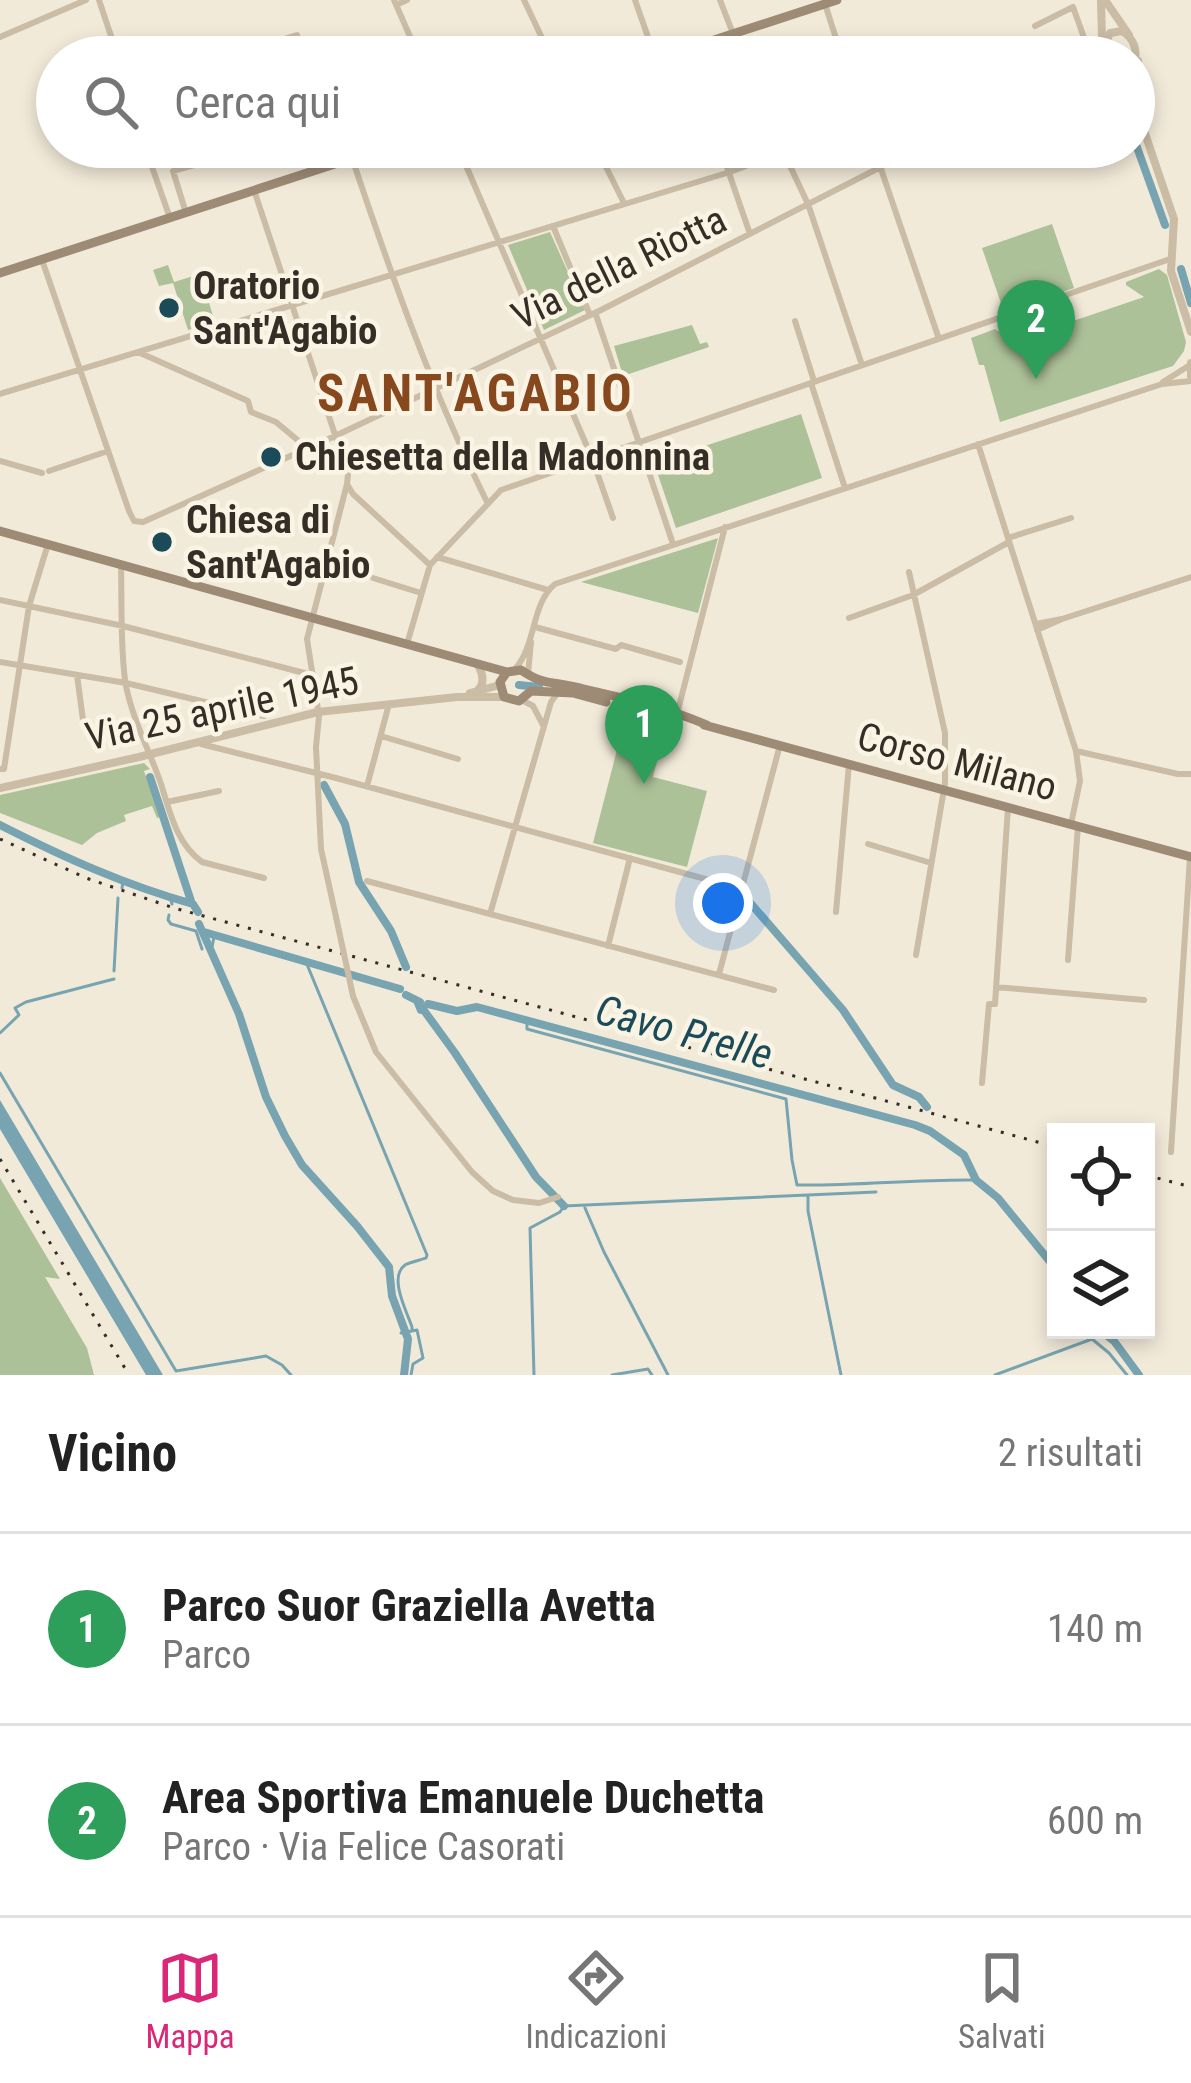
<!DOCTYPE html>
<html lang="it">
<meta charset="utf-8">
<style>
:root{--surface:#fff;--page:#f6f6f6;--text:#222;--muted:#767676;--line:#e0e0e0;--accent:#db2777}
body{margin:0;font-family:"Roboto Condensed",sans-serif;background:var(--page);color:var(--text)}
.controls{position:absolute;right:36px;bottom:36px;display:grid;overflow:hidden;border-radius:0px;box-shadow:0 6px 18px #0003}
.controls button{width:108px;height:108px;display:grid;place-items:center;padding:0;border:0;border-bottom:3px solid var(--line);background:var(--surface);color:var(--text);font:60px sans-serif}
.you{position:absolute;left:723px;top:903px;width:42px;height:42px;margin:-30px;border:9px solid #fff;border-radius:50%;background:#1a73e8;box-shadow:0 0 0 18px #1a73e833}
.badge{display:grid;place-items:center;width:78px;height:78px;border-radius:50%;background:var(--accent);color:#fff;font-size:39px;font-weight:700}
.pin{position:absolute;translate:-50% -99px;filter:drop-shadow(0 3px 6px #0008)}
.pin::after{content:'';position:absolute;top:63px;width:42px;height:36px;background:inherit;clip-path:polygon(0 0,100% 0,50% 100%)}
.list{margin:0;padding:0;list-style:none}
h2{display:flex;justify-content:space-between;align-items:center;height:156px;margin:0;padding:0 48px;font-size:51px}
h2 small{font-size:39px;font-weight:400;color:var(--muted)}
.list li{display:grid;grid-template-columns:78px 1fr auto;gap:36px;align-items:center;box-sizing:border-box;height:192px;padding:0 48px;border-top:3px solid var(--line)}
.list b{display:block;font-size:45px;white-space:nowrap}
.list p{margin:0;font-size:39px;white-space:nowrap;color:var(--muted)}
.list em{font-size:39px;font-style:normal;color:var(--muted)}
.icon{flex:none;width:66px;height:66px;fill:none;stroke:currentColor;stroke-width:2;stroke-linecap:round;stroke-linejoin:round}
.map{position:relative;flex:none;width:1191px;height:1375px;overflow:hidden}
.search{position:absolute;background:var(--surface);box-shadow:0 6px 18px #0003;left:36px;right:36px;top:36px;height:132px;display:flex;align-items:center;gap:30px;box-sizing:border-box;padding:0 42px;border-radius:66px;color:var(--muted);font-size:45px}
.sheet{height:540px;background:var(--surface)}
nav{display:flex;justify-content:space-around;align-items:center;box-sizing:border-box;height:168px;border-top:3px solid var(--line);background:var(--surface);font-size:33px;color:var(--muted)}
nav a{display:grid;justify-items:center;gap:6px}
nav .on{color:var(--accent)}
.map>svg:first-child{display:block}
.green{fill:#adc199}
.water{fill:#77a4b0}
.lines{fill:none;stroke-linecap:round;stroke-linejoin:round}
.stream{stroke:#77a4b0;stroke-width:3}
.canal{stroke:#77a4b0;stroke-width:8}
.minor{stroke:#cabca5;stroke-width:6}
.tertiary{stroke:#cabca5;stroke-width:8}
.secondary{stroke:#9e8b76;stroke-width:9}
.rail{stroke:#362e26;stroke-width:3;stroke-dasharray:3 9;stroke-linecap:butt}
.minor-bridge{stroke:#cabca5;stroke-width:6}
.poi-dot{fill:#1b4a58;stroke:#faf4e5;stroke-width:4.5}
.labels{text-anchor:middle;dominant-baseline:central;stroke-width:9;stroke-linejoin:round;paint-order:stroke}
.street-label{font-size:39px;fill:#362e26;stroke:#faf4e5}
.poi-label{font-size:39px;font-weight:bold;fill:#362e26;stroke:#faf4e5;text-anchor:start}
.water-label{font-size:42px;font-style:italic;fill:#1b4a58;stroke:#faf4e5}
.district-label{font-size:51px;font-weight:bold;letter-spacing:3px;fill:#87481d;stroke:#faf4e5}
</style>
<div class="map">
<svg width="1191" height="1375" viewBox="0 0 1191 1375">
<rect width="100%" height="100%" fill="#f2ead9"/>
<path class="green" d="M1052,224L1074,288L1004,312L982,248Z
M550,232L585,310L544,330L508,245Z
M168,265L174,282L200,274L215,322L188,330L173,283L159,286L153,270Z
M1159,269L1167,275L1186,342L1184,351L1173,366L1000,422L984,365H979L971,338L995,329L1006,336L1019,331L1022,325L1055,314L1076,320L1144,297L1126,285V282Z
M692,325L700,344L707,342L709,347L623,376L614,346Z
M801,414L822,478L676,528L654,463Z
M718,538L698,613L581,582Z
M627,711L667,721L653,777L707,791L687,867L593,843Z
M144,763L150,769L144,771L160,817L157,818L152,806L124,815L126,821L97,833L82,845L0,813V795Z
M0,1178L60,1279L45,1277L87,1348L94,1375H0Z"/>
<path class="water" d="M0,1100L163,1375H146L0,1129Z"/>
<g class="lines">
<path class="stream" d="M122,888L123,882
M170,897L172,904
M169,915L168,920L171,924L196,931L202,949
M211,952L214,937
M306,962L427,1255L426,1258C424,1259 407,1263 405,1265C388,1277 407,1312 412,1327V1331L401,1333
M114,971L118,898
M414,1000L419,1012L424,1013
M527,1021V1029L786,1099L792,1160L797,1185C857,1186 916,1179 976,1180
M0,1033L19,1015L15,1008L26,1002L114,979
M0,1073L176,1371L266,1356L282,1365L291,1375
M808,1195V1211L841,1375
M585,1208L604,1252L668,1375
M411,1375L413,1364L423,1358L417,1330L412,1331
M534,1375L530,1228L560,1212L564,1206L876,1192
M612,1375L648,1369L652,1375
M995,1375L1092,1339L1109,1353L1127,1375"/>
<path class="canal" d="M1134,139L1165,225
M1181,269L1191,303
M519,685L539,687
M150,777L191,901
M324,785L345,824L359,882L391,931L406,967
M0,825C63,857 125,885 193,904L198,912
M746,898L843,1010L893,1085L919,1097L927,1107
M199,924L239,1014L266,1097L285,1136L302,1165L357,1226L389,1267L392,1296L408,1339L404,1375
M204,932L400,989
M406,995L420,1002
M428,1004L457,1011L477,1007L915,1125L930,1131L964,1155L976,1180L998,1198L1056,1269
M420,1005L455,1053L536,1177L564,1206
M1100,1330L1114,1341L1139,1375"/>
<path class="minor" d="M99,0L118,57
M394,0L419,57
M524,0L551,57
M635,0L655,57
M720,0L742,57
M825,4L842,57
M396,5L407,0
M1035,26L1073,7L1091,57
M0,37L86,0
M227,57L297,35L305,57
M973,57L992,47
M145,147L170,218
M333,147L338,163
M458,147L592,458L613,518
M596,147L624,203
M720,147L750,234
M781,147L808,204L862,365
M352,158C392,277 432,391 488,504
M212,159L250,147
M880,166L939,339
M254,190L348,474L347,484L353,494L430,565
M186,213L173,171L194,165L189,147
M553,226L590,315
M42,260L129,511L134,521L143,522L335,436L601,310L920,147
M596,315L673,544
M795,321L814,381
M138,352L248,401L251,412L276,422L307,448
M1163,382L1190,365
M811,383L845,488
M0,394L730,172L795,147
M978,444L1076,751L1080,781L1071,824
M0,461L42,473
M49,471L108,451
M1008,538L1071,518
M437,557L548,590
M121,565C122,600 120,653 126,686C133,720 149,750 160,781C170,811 175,842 202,862L264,878
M909,572L945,733V783L916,955
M373,578L421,593
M0,600L123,626L312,675
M849,618L913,595L1009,542
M1062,619L1191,577
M1036,624L1062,619L1037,630
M535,627L616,649L621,645L680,662
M407,644L430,565L501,490L1170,259
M0,662L126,683L264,716
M516,668C537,642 531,604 555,584L1162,384L1191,381
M528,674L531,642
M77,675L83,720
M522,700L533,706L543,725
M677,714L725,527
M381,736L458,759
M201,744L336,778L742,889
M1076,751L1178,774H1191
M0,769H4L29,606L48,544
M367,786L389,704
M167,802L219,791
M868,844L931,863
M367,881L774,990
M836,912L849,764
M490,914L551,702L556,695
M336,917L321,849L316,747L319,716L307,639L347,484
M608,946L630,858
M1068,960L1078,826
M719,974L780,745
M996,987L1144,1000
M353,996L376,1052L472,1172L493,1191L513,1200L539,1203L558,1197
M982,1083L989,1004H995L1008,807
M1171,1152L1190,857"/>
<path class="tertiary" d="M1101,0L1102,38L1106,57
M1105,0L1129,35
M1104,47L1110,33L1122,31C1134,39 1138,49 1134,63
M1134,101L1174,219L1171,271L1191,332
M1138,106V61
M1191,363V376
M477,691C485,684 483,674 478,665
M470,693L500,685
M0,788L139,757L318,712L457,697H504"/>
<path class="secondary" d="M662,57L837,0
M0,273L387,147
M0,531L507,672L521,670C543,685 549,681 575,687C619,697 666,707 707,725
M507,672L500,682L504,697L519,701L531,691
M531,691L573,693L606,702
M704,725L1191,857"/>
<path class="rail" d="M0,839L86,878L174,908L1056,1147
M0,1159L129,1375
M1146,1175L1191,1187"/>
<path class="minor-bridge" d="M336,917L353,996"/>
</g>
<g class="poi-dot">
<circle cx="169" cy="308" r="12"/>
<circle cx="271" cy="457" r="12"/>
<circle cx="162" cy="542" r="12"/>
</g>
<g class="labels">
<g class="street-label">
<text transform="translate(619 268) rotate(-26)">Via della Riotta</text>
<text transform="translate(222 709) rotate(-12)">Via 25 aprile 1945</text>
<text transform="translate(957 762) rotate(15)">Corso Milano</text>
</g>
<g class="poi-label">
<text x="193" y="286">Oratorio<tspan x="193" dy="45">Sant'Agabio</tspan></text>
<text x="295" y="457">Chiesetta della Madonnina</text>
<text x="186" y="520">Chiesa di<tspan x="186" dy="45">Sant'Agabio</tspan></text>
</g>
<g class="water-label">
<text transform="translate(684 1032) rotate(15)">Cavo Prelle</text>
</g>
<g class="district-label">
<text x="476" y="393">SANT'AGABIO</text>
</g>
</g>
</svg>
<div class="controls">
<button><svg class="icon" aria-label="locate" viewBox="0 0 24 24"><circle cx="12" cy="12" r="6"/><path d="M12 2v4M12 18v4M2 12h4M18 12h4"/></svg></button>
<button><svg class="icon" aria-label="layers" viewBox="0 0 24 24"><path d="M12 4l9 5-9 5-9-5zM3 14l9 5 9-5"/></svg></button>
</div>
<div class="you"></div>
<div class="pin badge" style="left:644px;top:784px;background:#2e9e5b">1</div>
<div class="pin badge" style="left:1036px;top:379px;background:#2e9e5b">2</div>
<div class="search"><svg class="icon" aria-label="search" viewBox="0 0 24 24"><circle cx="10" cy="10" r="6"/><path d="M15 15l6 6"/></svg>Cerca qui</div>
</div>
<section class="sheet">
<h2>Vicino<small>2 risultati</small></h2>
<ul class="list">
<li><span class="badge" style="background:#2e9e5b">1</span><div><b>Parco Suor Graziella Avetta</b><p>Parco</p></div><em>140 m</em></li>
<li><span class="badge" style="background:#2e9e5b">2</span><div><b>Area Sportiva Emanuele Duchetta</b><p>Parco · Via Felice Casorati</p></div><em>600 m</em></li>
</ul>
</section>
<nav>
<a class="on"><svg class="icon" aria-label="map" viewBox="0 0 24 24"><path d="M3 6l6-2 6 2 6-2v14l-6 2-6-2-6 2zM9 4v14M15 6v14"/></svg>Mappa</a>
<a><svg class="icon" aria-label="directions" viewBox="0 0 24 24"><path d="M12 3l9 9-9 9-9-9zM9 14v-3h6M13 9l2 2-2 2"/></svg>Indicazioni</a>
<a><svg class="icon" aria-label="saved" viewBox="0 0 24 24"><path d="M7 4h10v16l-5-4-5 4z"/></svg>Salvati</a>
</nav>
